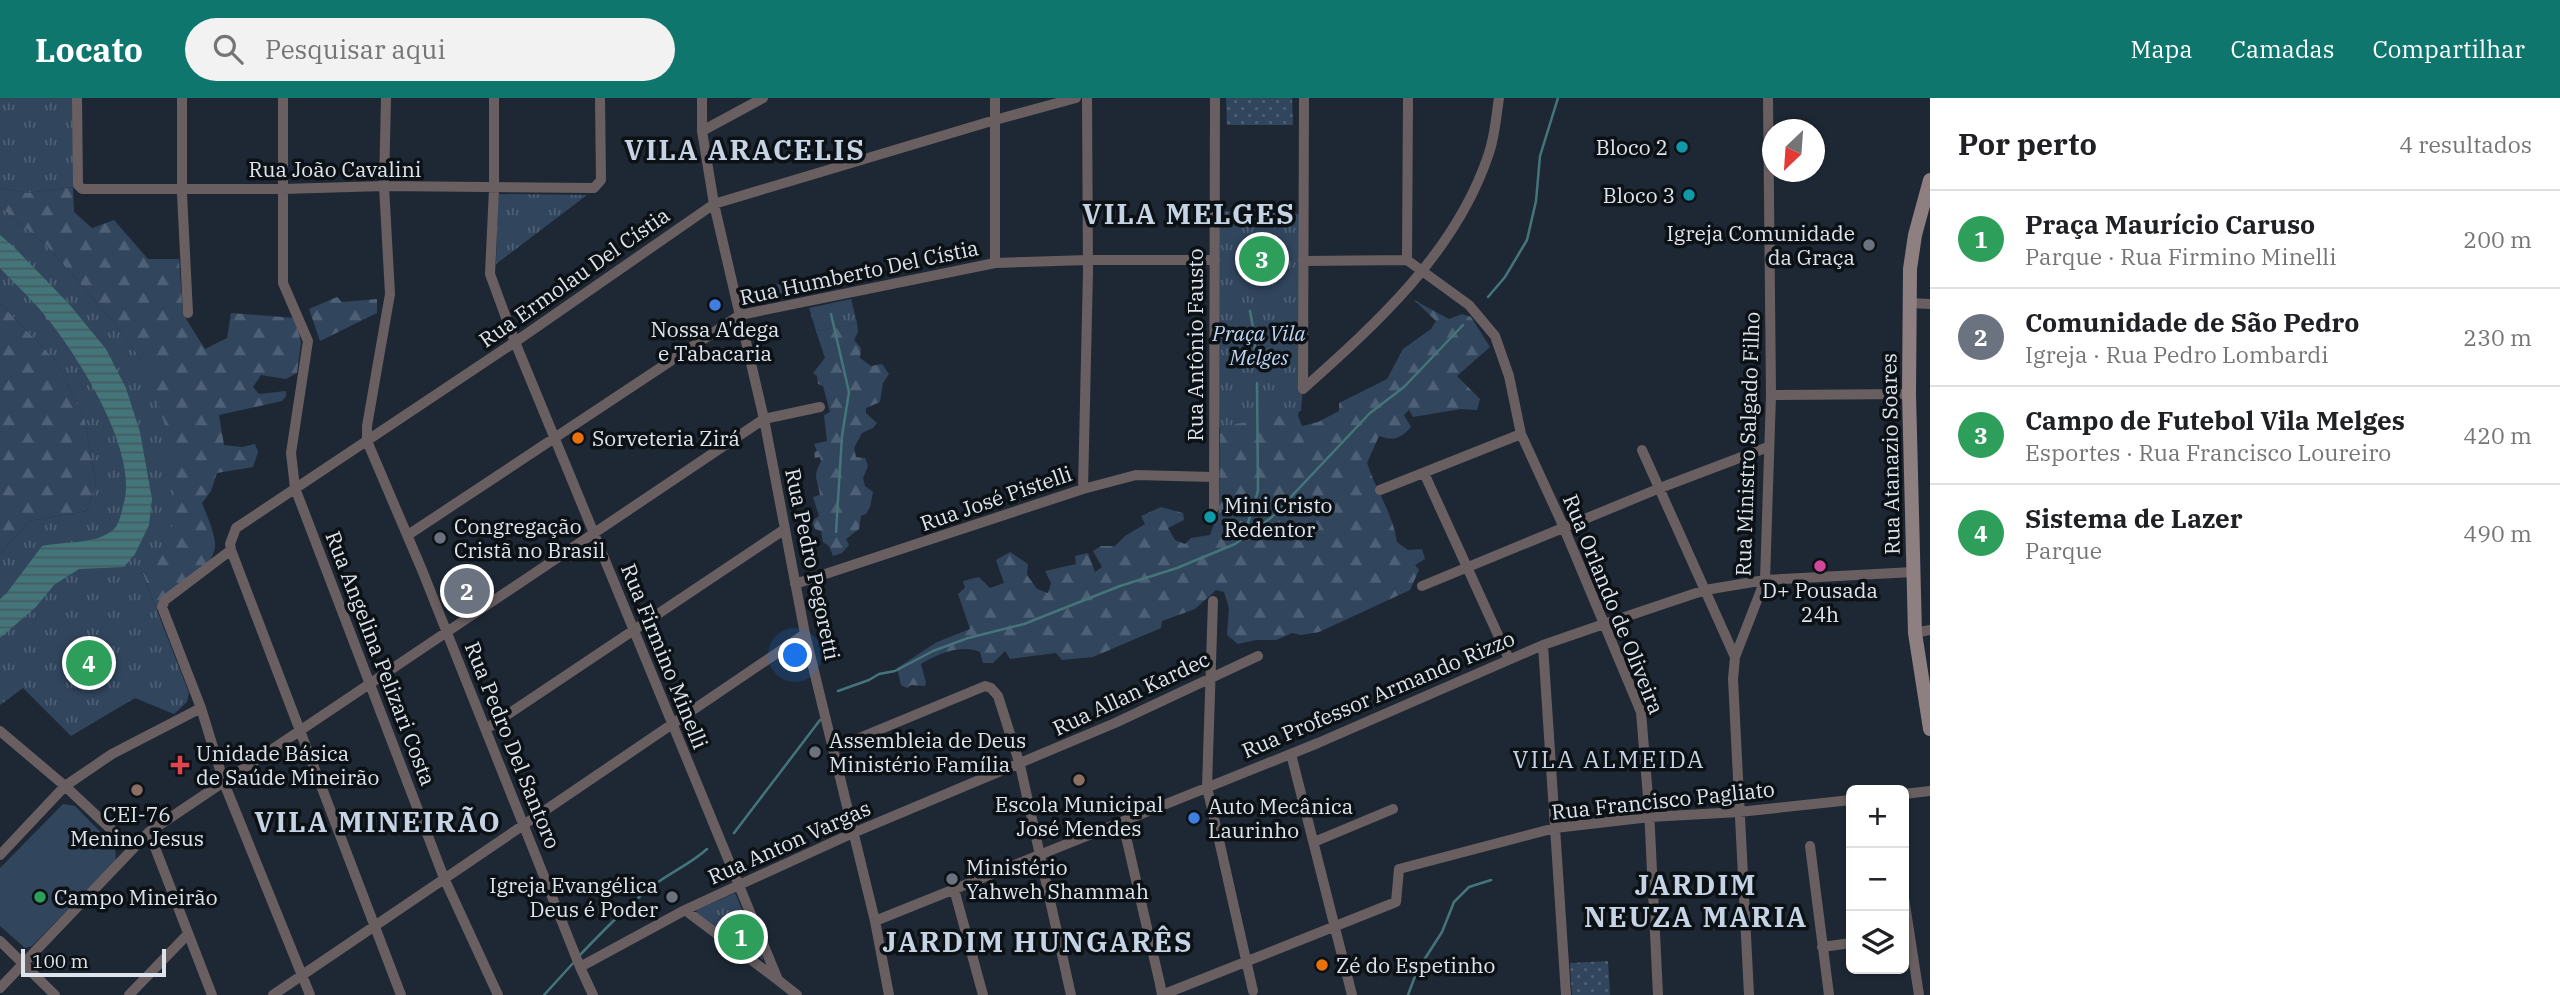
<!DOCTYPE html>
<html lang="pt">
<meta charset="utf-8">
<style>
:root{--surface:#fff;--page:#f2f2f2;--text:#202124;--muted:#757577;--line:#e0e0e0;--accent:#0f766e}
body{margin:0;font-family:"IBM Plex Serif",serif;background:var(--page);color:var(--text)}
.controls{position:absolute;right:21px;bottom:21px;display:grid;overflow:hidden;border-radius:10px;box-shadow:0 2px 5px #0004}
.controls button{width:63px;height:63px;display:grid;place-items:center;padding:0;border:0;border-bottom:2px solid var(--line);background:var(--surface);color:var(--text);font:35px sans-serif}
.compass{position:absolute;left:1762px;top:21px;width:63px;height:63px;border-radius:50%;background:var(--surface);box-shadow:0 2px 5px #0004;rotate:205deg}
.scale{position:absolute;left:21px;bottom:18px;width:145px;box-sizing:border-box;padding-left:7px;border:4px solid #dee4ed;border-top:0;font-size:19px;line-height:24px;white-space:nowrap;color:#dee4ed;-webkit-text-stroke:5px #0c1116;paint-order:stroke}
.you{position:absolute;left:796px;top:558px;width:24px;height:24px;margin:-18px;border:5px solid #fff;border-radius:50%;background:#1a73e8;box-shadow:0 0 0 10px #1a73e833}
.badge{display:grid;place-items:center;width:46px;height:46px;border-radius:50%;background:var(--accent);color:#fff;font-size:23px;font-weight:700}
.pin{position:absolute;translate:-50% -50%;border:4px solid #fff;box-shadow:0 2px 7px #0006}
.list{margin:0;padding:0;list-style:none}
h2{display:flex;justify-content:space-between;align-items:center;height:91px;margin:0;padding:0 28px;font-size:30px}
h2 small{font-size:23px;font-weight:400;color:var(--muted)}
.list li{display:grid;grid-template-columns:46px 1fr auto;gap:21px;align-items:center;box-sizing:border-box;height:98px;padding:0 28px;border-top:2px solid var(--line)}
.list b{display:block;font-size:26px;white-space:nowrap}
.list p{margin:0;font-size:23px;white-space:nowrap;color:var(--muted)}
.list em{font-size:23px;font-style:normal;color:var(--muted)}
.icon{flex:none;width:38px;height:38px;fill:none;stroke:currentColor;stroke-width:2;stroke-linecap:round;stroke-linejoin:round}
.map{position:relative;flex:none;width:1930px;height:897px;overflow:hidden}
header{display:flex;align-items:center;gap:42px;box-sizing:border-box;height:98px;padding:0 35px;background:var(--accent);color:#fff}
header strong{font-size:33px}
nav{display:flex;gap:38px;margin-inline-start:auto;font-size:24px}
.search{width:490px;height:63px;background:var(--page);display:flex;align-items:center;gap:18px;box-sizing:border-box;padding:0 24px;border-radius:38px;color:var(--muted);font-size:26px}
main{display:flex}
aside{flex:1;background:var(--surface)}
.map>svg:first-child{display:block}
.grass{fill:url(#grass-dots)}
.forest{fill:url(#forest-firs)}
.park{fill:url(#park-tufts)}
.pitch{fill:#31455d}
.water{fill:url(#water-rules)}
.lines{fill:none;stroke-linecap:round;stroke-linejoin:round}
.stream{stroke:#44757a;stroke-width:2.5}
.street{stroke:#695f61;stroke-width:10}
.secondary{stroke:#8e7f81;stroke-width:14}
.culture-dot{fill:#0f9aa8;stroke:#0c1116;stroke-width:2.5}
.worship-dot{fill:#6b7280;stroke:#0c1116;stroke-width:2.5}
.shop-dot{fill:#3f7fe0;stroke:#0c1116;stroke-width:2.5}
.food-dot{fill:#e8710a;stroke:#0c1116;stroke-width:2.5}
.hotel-dot{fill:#d1479c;stroke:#0c1116;stroke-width:2.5}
.health-dot{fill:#e0444e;stroke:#0c1116;stroke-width:2.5}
.education-dot{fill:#8d6e63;stroke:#0c1116;stroke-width:2.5}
.leisure-dot{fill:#2e9e5b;stroke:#0c1116;stroke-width:2.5}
.labels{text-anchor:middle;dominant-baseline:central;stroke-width:7;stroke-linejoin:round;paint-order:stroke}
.poi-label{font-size:21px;fill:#dee4ed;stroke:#0c1116;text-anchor:start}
.street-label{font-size:21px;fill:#dee4ed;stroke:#0c1116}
.park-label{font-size:21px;font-style:italic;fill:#bfd7f6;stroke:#0c1116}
.quarter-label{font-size:24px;letter-spacing:2px;fill:#c6d3e4;stroke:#0c1116}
.district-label{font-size:28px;font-weight:bold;letter-spacing:2px;fill:#c6d3e4;stroke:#0c1116}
</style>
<header>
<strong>Locato</strong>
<div class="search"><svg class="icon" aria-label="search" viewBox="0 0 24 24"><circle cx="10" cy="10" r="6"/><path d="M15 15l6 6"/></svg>Pesquisar aqui</div>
<nav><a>Mapa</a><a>Camadas</a><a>Compartilhar</a></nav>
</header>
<main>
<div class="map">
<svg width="1930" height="897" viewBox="0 0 1930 897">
<defs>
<pattern id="grass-dots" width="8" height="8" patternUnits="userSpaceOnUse" patternTransform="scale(1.75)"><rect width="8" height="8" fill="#31455d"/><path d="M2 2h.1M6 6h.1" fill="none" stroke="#4e6075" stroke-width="1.8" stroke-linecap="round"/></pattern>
<pattern id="forest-firs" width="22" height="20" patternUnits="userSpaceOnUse" patternTransform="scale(1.75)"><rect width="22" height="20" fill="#31455d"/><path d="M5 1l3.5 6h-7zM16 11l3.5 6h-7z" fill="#4e6075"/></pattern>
<pattern id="park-tufts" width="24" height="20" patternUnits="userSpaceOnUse" patternTransform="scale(1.75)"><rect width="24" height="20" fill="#31455d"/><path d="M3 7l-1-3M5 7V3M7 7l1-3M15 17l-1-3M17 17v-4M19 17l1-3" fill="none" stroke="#4e6075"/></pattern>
<pattern id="water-rules" width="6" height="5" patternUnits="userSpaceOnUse" patternTransform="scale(1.75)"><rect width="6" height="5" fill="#44757a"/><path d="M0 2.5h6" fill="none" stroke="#445c60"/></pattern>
</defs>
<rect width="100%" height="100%" fill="#1e2835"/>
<path class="grass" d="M1226,0H1292L1293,27H1227Z
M1608,863L1610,897H1572L1570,865Z"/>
<path class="forest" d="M73,89L74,114L92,130L114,122L148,161H179L183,216L205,251L227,240L231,215L295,220L301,244L297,275L286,281L261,277L253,289L259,296L286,293V298L282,303L219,317L224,347L242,349L255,346L258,354L253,369L217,375L211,393L202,405C206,415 216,438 215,448C214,473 169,490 157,513L142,473L160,455L148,271L116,227L47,148L0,109V90L27,95Z
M337,199L342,204L377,201V215L320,243L309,211Z
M1414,202L1449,221L1462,216L1471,219L1490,249L1457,278L1480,301L1477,312L1461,311L1413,319L1409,312L1404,317L1411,329C1400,341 1394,343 1379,338L1367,365C1376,392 1393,416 1397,444L1408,452L1422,451L1425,461L1415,467L1419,472L1410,492L1319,534L1301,537L1292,535L1276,542H1256L1238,546L1227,537L1229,510L1224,494L1216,492L1195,511L1162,523L1161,530L1093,559L1062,562L1056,555L1010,561L1005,553L993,565H983L980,554C961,546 937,556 921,566L926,585L925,588L911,587L907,590L901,587L897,570L937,544L970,531L958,496L965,490L963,483L979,479L990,490L1004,485L996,462L1010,454L1028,466L1027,477L1037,491L1048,495L1051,485L1045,473L1076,466L1075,458L1088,455L1095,474L1102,469L1093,453L1101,448H1115L1125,438L1145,426L1141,418L1161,409L1183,415L1184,422L1168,430L1175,442L1185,446L1191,440L1210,437L1219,412L1220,329L1301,303L1298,318L1302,328L1318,324L1339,313V305L1387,281L1403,251L1431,231L1436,223Z
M0,205L55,262L85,322L96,385L87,413L29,423L0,456Z
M857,225L858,234L854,242L861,250L860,260L871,268L882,266L889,276L883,285L880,304L866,310V315L877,325L873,330L862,335L854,350L856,359L865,360L868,368L863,380L865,388L873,394L870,409L866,416L861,418L859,431L846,441L849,447L842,455L833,458L829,448L823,444L821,433L815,431L812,423L819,418L813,399L820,397C818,383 812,378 821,364L820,359L815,360L814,354L817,353L814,346L827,343L824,317L830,314L823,288L818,286L817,278L813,275L825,260L816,233Z"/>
<path class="park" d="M0,0H73V89L27,95L0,90Z
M498,96L587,97L496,166Z
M0,109L47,148L116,227L148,271L168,338L176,419L160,455L142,474L189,595L187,604L174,616L135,600L71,638L23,590L0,607V456L29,423L87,413L96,385L85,322L55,262L0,205Z
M1217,113L1302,116L1303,288L1301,313L1216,330Z
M788,184L791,197L754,206L747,203L745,194Z
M851,201L857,225L816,233L809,210Z
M735,795L763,860V862L696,816L697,812Z"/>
<path class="pitch" d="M1280,148L1279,174L1244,173V149Z
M63,706L75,708L115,749L116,763L32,848L25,850L0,828V770Z"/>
<path class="water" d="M0,137L14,149L69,206L106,251L126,290L140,334L152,401L149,427L135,456L124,469L79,471L54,487L36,509L0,540V501L6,496L42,448C65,443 95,447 113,432C119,427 121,416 123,408C140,357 82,265 51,225C36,205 17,188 0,170Z"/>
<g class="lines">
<path class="stream" d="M1488,199L1505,179L1527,142L1536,103L1540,58L1558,0
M1250,213L1255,240L1254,268
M831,216L849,294L842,338L836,434
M1244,437L1258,393L1257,285
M838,593L869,582L879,576L895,573L933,553L968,540L1024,526L1120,488L1177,470L1235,446L1272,419L1370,315L1404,289L1463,227
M734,735L820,622
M579,858C603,833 627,808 654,787C671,774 692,765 707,751
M544,897L575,863
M1408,897L1417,873L1442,834L1454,804L1469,789L1491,782"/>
<path class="street" d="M77,0L78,87L82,91H283L384,88L594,90L601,82L600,0
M182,0V96L188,215
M283,0V185L308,243L291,355L295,390L444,780L498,897
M386,0L384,88L390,196L367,328V343L422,472L580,869L593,897
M494,0V91L490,176L515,244L778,882L797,897
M702,0V33L714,106L764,321L805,536L875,823L889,897
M995,0V165
M702,33L763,0
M1407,162L1408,0
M1303,163L1407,162L1469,207L1495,238L1509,278L1521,336L1561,423L1641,614L1649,711L1658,897
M1909,205L1930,206
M1303,291C1377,225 1455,155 1488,58C1495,39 1496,19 1499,0
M1303,291L1304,0
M1771,297L1909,296
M1642,352L1735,559
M1424,375L1509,561
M1083,391L1088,173L1087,0
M1380,392L1521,336
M1214,410L1215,0
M408,437L740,217L995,165L1088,162H1215
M231,452L165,502L162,509L201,610L224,685L310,897
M795,486L1083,391L1136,377L1213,379
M1422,488L1660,390L1768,349
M1213,503L1207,689L1253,893
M1915,535L1930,532
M1543,547L1566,897
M486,631L785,431
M0,633L65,688L132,751
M835,650L985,588L991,590L998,598L1020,667L1071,897
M1291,656L1352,897
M1904,696L1930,693
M1123,725L1124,730L1160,886L1162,897L1396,804L1399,771L1555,730L1650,719L1739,714L1851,702
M149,734L212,897
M1314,744L1393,711
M1810,748L1829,897
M0,757L65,688L112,656L201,610
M954,791L983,897
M1904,800L1919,897
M685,812L778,882
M875,823L1318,645L1543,547L1604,526L1705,492L1765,482L1913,474
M0,843L55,897
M1822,849L1851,845
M580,869L685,812L739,787L853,735L1115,625L1258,558
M0,890L149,734L764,321L820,309
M129,897L188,836
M273,897L805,536
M401,897L231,452L230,446L236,430L515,244L714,106L995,22L1076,0
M1749,897L1733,581L1735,559L1765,482L1771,297L1768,0"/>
<path class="secondary" d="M1930,82L1915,137L1910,171L1909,296L1915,535L1930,631"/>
</g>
<g class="culture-dot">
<circle cx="1682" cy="49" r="7"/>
<circle cx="1689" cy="97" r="7"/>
<circle cx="1210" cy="419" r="7"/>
</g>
<g class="worship-dot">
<circle cx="1869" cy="147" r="7"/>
<circle cx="440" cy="440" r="7"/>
<circle cx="815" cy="654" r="7"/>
<circle cx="952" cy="781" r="7"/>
<circle cx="672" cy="799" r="7"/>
</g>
<g class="shop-dot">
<circle cx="715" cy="207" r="7"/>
<circle cx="1194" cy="720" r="7"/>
</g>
<g class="food-dot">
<circle cx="578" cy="340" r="7"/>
<circle cx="1322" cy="867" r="7"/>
</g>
<circle class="hotel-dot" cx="1820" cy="468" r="7"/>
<path class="health-dot" d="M176.5 656.5h7v7h7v7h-7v7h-7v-7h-7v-7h7z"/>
<g class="education-dot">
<circle cx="1079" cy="682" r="7"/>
<circle cx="137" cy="692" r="7"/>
</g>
<circle class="leisure-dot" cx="40" cy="799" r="7"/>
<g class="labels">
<g class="poi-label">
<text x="1668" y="49" text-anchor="end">Bloco 2</text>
<text x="1675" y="97" text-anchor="end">Bloco 3</text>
<text x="1855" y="135" text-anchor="end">Igreja Comunidade<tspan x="1855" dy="24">da Graça</tspan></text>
<text x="715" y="231" text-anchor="middle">Nossa A'dega<tspan x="715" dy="24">e Tabacaria</tspan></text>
<text x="592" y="340">Sorveteria Zirá</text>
<text x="1224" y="407">Mini Cristo<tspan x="1224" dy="24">Redentor</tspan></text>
<text x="454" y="428">Congregação<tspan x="454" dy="24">Cristã no Brasil</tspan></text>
<text x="1820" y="492" text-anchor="middle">D+ Pousada<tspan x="1820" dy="24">24h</tspan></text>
<text x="829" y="642">Assembleia de Deus<tspan x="829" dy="24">Ministério Família</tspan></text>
<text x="196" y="655">Unidade Básica<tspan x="196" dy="24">de Saúde Mineirão</tspan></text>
<text x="1079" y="706" text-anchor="middle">Escola Municipal<tspan x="1079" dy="24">José Mendes</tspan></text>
<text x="1208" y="708">Auto Mecânica<tspan x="1208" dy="24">Laurinho</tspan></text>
<text x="137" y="716" text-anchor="middle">CEI-76<tspan x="137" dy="24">Menino Jesus</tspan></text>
<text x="966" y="769">Ministério<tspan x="966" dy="24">Yahweh Shammah</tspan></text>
<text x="658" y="787" text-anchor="end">Igreja Evangélica<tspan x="658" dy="24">Deus é Poder</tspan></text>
<text x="54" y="799">Campo Mineirão</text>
<text x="1336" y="867">Zé do Espetinho</text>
</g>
<g class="street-label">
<text x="335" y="71">Rua João Cavalini</text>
<text transform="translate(859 174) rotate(-12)">Rua Humberto Del Cístia</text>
<text transform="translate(574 179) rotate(-35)">Rua Ermolau Del Cístia</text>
<text transform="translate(1195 247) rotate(-90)">Rua Antônio Fausto</text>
<text transform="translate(1747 346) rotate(-88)">Rua Ministro Salgado Filho</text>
<text transform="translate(1890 356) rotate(-91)">Rua Atanazio Soares</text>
<text transform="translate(996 400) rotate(-19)">Rua José Pistelli</text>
<text transform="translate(813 466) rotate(78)">Rua Pedro Pegoretti</text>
<text transform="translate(1614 506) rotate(68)">Rua Orlando de Oliveira</text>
<text transform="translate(665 558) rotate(68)">Rua Firmino Minelli</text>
<text transform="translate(381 560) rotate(69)">Rua Angelina Pelizari Costa</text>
<text transform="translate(1131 595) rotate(-25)">Rua Allan Kardec</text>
<text transform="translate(1378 596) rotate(-23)">Rua Professor Armando Rizzo</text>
<text transform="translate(513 647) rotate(68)">Rua Pedro Del Santoro</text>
<text transform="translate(1663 702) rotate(-6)">Rua Francisco Pagliato</text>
<text transform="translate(789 744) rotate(-24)">Rua Anton Vargas</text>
</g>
<g class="park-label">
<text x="1259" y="235">Praça Vila<tspan x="1259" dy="24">Melges</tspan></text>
</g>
<g class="quarter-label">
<text x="1609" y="661">VILA ALMEIDA</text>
</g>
<g class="district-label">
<text x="745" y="51">VILA ARACELIS</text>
<text x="1189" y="115">VILA MELGES</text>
<text x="378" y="723">VILA MINEIRÃO</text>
<text x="1696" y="786">JARDIM<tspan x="1696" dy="32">NEUZA MARIA</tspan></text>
<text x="1038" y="843">JARDIM HUNGARÊS</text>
</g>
</g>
</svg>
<div class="controls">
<button>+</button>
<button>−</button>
<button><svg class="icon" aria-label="layers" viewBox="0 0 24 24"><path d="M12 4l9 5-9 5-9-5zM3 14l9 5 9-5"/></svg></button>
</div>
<svg class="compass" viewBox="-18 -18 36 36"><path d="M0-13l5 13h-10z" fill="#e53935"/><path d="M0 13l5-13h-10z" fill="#757577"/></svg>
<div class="scale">100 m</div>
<div class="you"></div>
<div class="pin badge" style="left:741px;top:839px;background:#2e9e5b">1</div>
<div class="pin badge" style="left:467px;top:493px;background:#6b7280">2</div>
<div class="pin badge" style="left:1262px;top:161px;background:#2e9e5b">3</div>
<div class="pin badge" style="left:89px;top:565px;background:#2e9e5b">4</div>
</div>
<aside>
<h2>Por perto<small>4 resultados</small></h2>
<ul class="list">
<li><span class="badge" style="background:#2e9e5b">1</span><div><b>Praça Maurício Caruso</b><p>Parque · Rua Firmino Minelli</p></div><em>200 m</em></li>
<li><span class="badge" style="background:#6b7280">2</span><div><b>Comunidade de São Pedro</b><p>Igreja · Rua Pedro Lombardi</p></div><em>230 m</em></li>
<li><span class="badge" style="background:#2e9e5b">3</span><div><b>Campo de Futebol Vila Melges</b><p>Esportes · Rua Francisco Loureiro</p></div><em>420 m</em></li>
<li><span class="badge" style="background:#2e9e5b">4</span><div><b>Sistema de Lazer</b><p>Parque</p></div><em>490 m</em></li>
</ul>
</aside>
</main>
